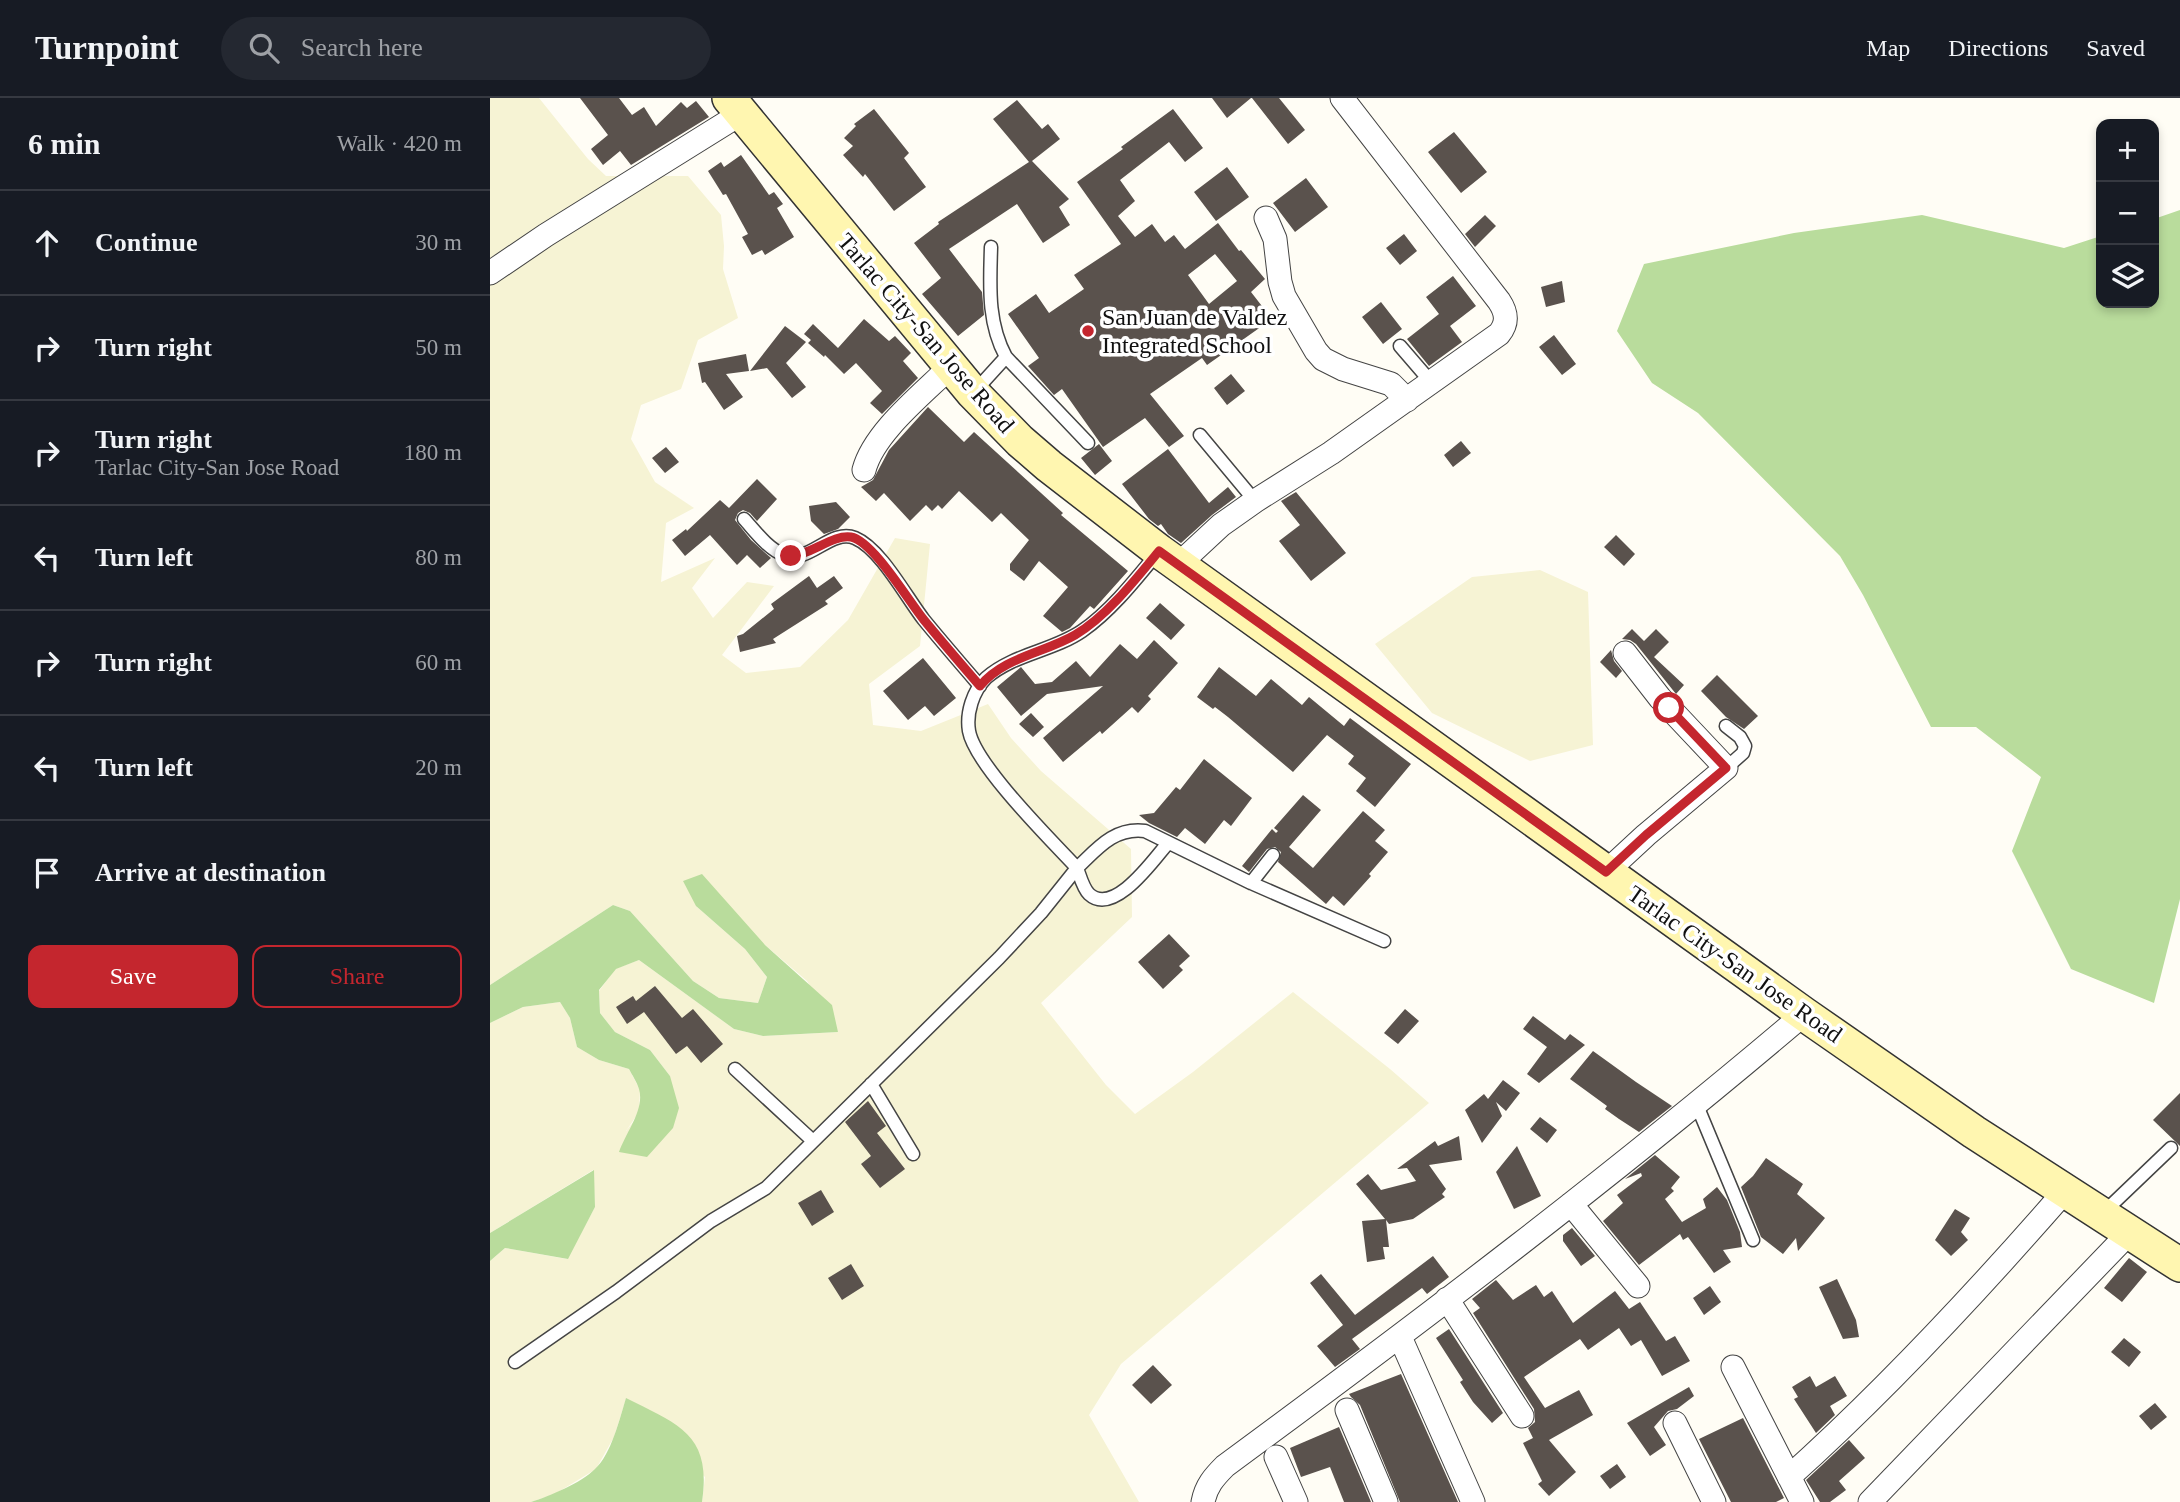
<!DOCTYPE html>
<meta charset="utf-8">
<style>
:root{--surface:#171b24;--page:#242831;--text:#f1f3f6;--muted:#9ea1a6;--line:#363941;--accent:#c4262e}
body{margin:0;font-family:"Times New Roman",serif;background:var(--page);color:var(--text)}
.controls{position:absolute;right:21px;top:21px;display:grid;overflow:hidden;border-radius:14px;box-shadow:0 4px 10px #0003}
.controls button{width:63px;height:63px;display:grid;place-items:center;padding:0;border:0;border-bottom:2px solid var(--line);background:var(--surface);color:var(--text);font:35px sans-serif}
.stop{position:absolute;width:21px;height:21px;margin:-16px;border:5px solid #c4262e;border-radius:50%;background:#fff}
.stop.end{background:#c4262e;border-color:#fff;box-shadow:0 2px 7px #0008}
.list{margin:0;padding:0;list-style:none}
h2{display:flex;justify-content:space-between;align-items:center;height:91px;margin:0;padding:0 28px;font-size:30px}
h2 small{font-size:23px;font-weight:400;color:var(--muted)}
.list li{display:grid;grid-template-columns:46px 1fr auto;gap:21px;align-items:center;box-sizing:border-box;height:105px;padding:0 28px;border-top:2px solid var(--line)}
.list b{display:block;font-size:26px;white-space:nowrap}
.list p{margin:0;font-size:23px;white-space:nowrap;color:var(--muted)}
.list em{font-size:23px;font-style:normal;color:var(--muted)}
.actions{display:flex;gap:14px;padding:21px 28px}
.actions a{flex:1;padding:16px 0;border:2px solid var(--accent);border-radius:14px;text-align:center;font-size:24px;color:var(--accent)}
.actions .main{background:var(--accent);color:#fff}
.icon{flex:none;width:38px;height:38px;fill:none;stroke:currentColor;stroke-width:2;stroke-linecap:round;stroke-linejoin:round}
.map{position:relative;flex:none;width:1690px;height:1404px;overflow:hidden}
header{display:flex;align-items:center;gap:42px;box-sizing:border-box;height:98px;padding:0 35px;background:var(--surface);border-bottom:2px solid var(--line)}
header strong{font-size:33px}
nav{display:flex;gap:38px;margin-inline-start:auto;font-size:24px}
.search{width:490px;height:63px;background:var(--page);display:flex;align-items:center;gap:18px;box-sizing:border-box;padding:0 24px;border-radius:38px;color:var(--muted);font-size:26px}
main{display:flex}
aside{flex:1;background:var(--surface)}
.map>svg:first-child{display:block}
.farmland{fill:#f6f3d4}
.forest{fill:#b9dc9c}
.building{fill:#5a524d;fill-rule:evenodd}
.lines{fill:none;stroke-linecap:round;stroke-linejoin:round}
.lane-casing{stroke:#444;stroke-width:15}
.street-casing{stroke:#444;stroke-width:25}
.secondary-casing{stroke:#333;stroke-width:36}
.lane{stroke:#fff;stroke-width:12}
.street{stroke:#fff;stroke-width:23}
.secondary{stroke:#fff6b0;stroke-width:33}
.route{stroke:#c4262e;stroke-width:9}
.poi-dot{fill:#c4262e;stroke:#fff;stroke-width:2.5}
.labels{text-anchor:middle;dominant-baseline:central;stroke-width:7;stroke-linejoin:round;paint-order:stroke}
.poi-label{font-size:24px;fill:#111;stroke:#fff;text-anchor:start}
.street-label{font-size:24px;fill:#111;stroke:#fff}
</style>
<header>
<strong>Turnpoint</strong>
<div class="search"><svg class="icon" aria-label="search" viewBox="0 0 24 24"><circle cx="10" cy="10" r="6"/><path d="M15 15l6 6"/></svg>Search here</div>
<nav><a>Map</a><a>Directions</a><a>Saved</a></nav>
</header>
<main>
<aside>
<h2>6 min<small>Walk · 420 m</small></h2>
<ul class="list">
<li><svg class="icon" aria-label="ahead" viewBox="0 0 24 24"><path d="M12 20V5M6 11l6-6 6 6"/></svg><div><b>Continue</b></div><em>30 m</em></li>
<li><svg class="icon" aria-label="right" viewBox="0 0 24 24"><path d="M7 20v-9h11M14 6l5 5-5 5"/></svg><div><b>Turn right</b></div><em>50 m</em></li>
<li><svg class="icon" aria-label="right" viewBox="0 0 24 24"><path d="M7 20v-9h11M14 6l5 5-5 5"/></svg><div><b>Turn right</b><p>Tarlac City-San Jose Road</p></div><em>180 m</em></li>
<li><svg class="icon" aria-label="left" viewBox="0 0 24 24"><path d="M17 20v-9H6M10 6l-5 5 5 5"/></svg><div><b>Turn left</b></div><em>80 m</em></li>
<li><svg class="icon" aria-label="right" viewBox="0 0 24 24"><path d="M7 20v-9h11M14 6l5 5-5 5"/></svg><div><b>Turn right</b></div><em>60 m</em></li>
<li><svg class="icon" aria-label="left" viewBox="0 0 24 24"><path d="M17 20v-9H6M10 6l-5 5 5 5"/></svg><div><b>Turn left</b></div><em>20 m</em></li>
<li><svg class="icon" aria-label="arrive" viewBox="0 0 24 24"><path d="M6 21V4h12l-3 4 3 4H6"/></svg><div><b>Arrive at destination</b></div></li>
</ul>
<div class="actions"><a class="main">Save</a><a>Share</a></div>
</aside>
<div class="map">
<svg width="1690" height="1404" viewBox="0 0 1690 1404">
<rect width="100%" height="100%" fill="#fffdf5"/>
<path class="farmland" d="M0,0H49L98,61L116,78H198L231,117L234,148L233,171L248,220L208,242L191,291L151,307L141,341L165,384L204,410L176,425L171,484L225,460L202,490L223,520L257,484L284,488L232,557L256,575L310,569L358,522L405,440L440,446L430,548L379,586L383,627L431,633L498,606L521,640L551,673L641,751L642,819L551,905L616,987L645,1016L703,974L803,894L900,971L939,1005L631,1266L599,1317L649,1404H212L215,1379L136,1301L124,1339L106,1371L65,1396L41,1404H0V1163L15,1150L77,1161L105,1109L103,1072L0,1135V925L33,909L70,904L80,920L87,949L109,962L139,971L150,992L149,1014L136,1033L180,978L160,952L125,934L110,915L109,893L125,871L149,862L244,931L273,938L348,934L317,883L275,847L206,808L255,851L277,879L268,905L229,900L203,883L140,813L123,807L0,887Z
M1050,472L1098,494L1103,647L1040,663L942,615L885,546L982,479Z"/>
<path class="forest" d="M1690,112V801L1664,905L1581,871L1522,753L1551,679L1486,629H1441L1373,497L1350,458L1208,315L1162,285L1127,233L1154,166L1304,135L1432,117L1574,150L1611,138V205H1664V121Z
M212,776L275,847L342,907L348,934L273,938L244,931L149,862L126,871L109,892L110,915L125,934L160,952L180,978L189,1010L183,1030L157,1059L129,1054C136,1034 155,1011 149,991C147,984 142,977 139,971L109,962L87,949L80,920L70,904L33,909L0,925V887L123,807L140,813L203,883L229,900L268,905L277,879L255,851L206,808L193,783Z
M104,1072L105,1109L78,1161L15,1150L0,1163V1135Z
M136,1300C189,1327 222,1336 212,1404H41C60,1398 91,1385 105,1371C121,1357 130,1320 136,1300Z"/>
<path class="building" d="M90,0H129L142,17L154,9L166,28L191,4L197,10L206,3L219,19L141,67L130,53L113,67L101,51L118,37Z
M722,0H761L737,20Z
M762,0H789L815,32L798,46Z
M527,2L552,31L558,26L570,41L542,63L579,101L569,109L580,127L553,145L527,106L459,151L492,194L494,217L468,238L432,196L451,180L424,145L449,126L448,124L539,64L503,21Z
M384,11L419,55L414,60L436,89L404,113L375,76L373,79L353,57L363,48L354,40L366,28L364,26Z
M683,11L713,50L695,64L679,44L630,82L645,103L628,118L645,139L662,126L675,144L684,137L695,151L728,125L749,153L751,152L775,181L761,194L782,221L717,267L712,260L660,296L694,338L679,349L655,320L613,349L572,291L564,297L538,268L549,260L518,216L546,196L559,215L594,191L584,177L631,146L587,84L633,51L631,49ZM725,156L747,183L719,206L698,177Z
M964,34L997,74L971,95L938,54Z
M251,57L279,97L284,94L293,106L287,110L304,139L275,157L272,152L262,157L252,139L258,136L236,96L233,97L218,73L231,64L234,69Z
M737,69L759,99L726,123L704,94Z
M816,80L838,109L805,134L783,105Z
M995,117L1006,128L985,149L975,136Z
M914,136L927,153L910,167L896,150Z
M963,178L986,208L960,228L972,244L939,268L917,241L949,216L936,199Z
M1072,183L1075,204L1056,209L1051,189Z
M891,204L912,231L893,246L872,219Z
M374,221L399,243L405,238L421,255L413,263L428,280L392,316L380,305L392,293L366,265L354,276L335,257L334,259L318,245L321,242L314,236L323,226L348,250Z
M295,228L316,244L296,265L316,289L302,300L277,270L260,273Z
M1064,237L1086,266L1072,277L1049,249Z
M256,256L259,273L236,276L253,299L234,312L215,284L212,285L208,265Z
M741,276L755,293L737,307L724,290Z
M438,309L474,344L484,334L573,415L571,417L638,473L604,511L600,508L580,530L572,534L553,518L578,489L549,463L534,483L520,472V466L539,442L511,415L502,424L469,393L452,411L448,407L442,413L436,407L420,423L394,395L386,403L371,389L383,382L399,352Z
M971,343L981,355L963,369L954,357Z
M609,346L622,363L605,377L591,360Z
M176,349L189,364L175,375L162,360Z
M678,351L719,405L738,389L746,399L722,417L691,445L678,436L671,426L668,428L659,421L632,386Z
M267,381L287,401L267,423L260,415L253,412L248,415L245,422L261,442L281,460L270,470L257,457L247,467L220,437L195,458L182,442L196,431L197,433L230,402L239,410Z
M806,394L856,455L821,483L789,443L810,427L791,403Z
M346,404L360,419L348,431L334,436L321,423L319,408Z
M1126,437L1145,456L1134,468L1114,449Z
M319,478L327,490L344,478L353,490L335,503L338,506L283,541L286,545L250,554L247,538L253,536L284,511L281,506Z
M670,505L695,527L681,542L656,520Z
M1142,531L1154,543L1166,531L1179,544L1164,559L1194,587L1186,596L1146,546L1140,542L1132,541Z
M664,542L688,565L658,598L661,601L648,615L642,609L612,636L610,633L573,664L553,640L613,588L557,596L531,618L507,589L531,569L545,586L562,584L586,563L600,579L630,546L647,561Z
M1121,552L1124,563L1132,573L1126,580L1110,564Z
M433,560L466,600L444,618L435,608L418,622L393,593Z
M729,569L766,598L781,581L812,607L819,599L854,628L860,620L921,666L885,709L866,693L876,680L858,666L864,658L837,637L803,674L738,619L725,609L723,611L707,599Z
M1227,577L1268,618L1254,631L1236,619L1211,593Z
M541,615L554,629L543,639L529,626Z
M714,661L762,700L741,728L734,722L715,746L695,730L687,739L659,725L649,717L664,715L686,689L690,692Z
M813,697L831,712L799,749L823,770L873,713L895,732L885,743L898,754L879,776L881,778L854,808L843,798L836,806L788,764L791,754L785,749L777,751L759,774L752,768L782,731L786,735L788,733L784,730Z
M679,836L700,858L689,868L693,872L673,891L648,864Z
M165,888L192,920L203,911L233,946L211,965L197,948L186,956L154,914L137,926L126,909L143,898L146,903Z
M915,911L929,923L908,946L894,935Z
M1043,918L1075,942L1080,936L1095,947L1049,985L1037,976L1057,949L1033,931Z
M1103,953L1146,984L1182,1008L1149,1034L1129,1021L1115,1011L1117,1008L1080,981Z
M1013,982L1030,995L1016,1013L1006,1004L1012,1018L992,1045L975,1012L994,996L998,1001Z
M1690,995V1048L1663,1022Z
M378,1003L396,1028L387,1035L415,1071L390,1090L371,1066L381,1058L355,1024Z
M1050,1019L1067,1032L1057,1045L1040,1031Z
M969,1038L972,1062L939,1067L956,1091L952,1096L955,1099L923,1121L899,1126L896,1122L899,1149H893L895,1161L877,1164L872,1123L895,1121L866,1086L878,1076L891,1092L926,1083L917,1070L907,1071L945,1043L948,1048Z
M1027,1048L1051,1098L1024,1111L1006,1074Z
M1165,1057L1190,1079L1181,1090L1184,1093L1175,1101L1192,1124L1216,1110L1213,1101L1227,1089L1237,1102L1250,1134L1252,1149L1233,1152L1241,1164L1224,1175L1198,1139L1193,1142L1190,1136L1149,1167L1113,1123L1133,1105L1127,1097L1152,1078L1151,1075L1135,1081Z
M1276,1060L1313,1086L1307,1096L1335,1120L1308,1153L1306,1140L1293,1156L1271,1139L1251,1089L1263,1078Z
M331,1092L344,1114L322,1128L308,1105Z
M1465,1111L1480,1120L1471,1134L1478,1142L1461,1158L1445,1142Z
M1082,1130L1105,1158L1091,1168L1073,1143V1137Z
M943,1158L959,1179L937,1196L932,1190L862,1241L870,1251L845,1269L827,1248L853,1227L820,1185L831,1176L865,1217Z
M1639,1160L1657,1174L1632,1204L1614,1190Z
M361,1166L374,1188L352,1202L338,1180Z
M1347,1181L1366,1222L1369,1239L1353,1241L1329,1189Z
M1006,1182L1023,1202L1046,1187L1054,1199L1062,1193L1083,1225L1125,1193L1139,1211L1150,1204L1176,1243L1185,1238L1200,1263L1172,1278L1151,1242L1141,1248L1129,1230L1098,1252L1090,1241L1034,1279L1055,1310L1089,1292L1103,1317L1059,1342L1086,1374L1059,1398L1048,1386L1052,1383L1033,1345L1043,1340L1038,1330L1045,1324L1044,1311L983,1215L990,1210L982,1201Z
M1220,1188L1231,1204L1214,1217L1203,1200Z
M959,1231L1013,1315L1002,1325L983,1304L970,1284L973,1282L946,1240Z
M1634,1240L1651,1254L1639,1269L1621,1254Z
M663,1267L682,1287L661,1306L642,1287Z
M911,1276L968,1404H910L870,1307L861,1299L859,1296Z
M1320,1278L1326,1289L1345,1278L1357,1298L1340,1308L1345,1317L1326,1335L1304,1301L1308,1299L1302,1289Z
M1199,1289L1204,1298L1187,1311L1178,1313L1164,1329L1176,1347L1160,1358L1137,1325Z
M1665,1305L1677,1319L1661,1332L1649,1318Z
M1253,1320L1294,1400L1286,1404H1241L1209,1341Z
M849,1329L881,1404H854L840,1369L811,1379L800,1350Z
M1359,1342L1375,1360L1349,1383L1356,1392L1340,1404H1330L1316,1382Z
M1127,1366L1136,1379L1120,1391L1110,1378Z"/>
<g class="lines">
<g class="lane-casing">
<path id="lane" d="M501,149C500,187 497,224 516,259L598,345
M910,248L941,284
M485,293L516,259
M710,337L765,403
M254,421C265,433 278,451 294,457C319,466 341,430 365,440C391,451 416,499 434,522C452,544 471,566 490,588
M1236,670L1253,655L1255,648L1250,639L1236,628
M678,745C664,761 624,819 599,796C593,790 590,778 587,770C607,751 624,729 655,733L761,785L894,843
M761,785L783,757
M245,971L323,1043
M381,986L423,1056
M1206,1005L1263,1142
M1612,1116L1681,1050
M25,1264L126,1194L221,1123L276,1090L509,860L551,815L587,770C562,743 485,667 479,633C476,615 483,593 496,580C523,556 563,553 592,533C621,513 646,481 669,453"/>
</g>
<g class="street-casing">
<path id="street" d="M776,120L785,141L790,184L794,198L826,253L833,261L853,271L901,286L917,302
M0,175L56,137L252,15
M374,372C384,334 433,296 461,268
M689,466L731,427L765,403L841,355L1009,236C1018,225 1017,215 1009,203L852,0
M1116,774L1156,737L1236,670L1170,600L1135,555
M1081,1106L1148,1188
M957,1201L1032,1318
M910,1239L983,1404
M1243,1269L1312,1404
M857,1312L896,1404
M1185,1325L1224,1404
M786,1359L806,1404
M1299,1379C1398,1290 1488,1193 1575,1093
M713,1404C716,1388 724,1379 735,1368C932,1223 1127,1075 1314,916
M1380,1404L1640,1134"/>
</g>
<g class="secondary-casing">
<path id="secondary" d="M239,0L483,295L530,343L559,368L669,453L1314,916L1484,1034L1690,1167"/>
</g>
<use href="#lane" class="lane"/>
<use href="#street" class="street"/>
<use href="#secondary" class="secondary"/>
</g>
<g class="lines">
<path class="route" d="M301,458C321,457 343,436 361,439C383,443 419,504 434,522C452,544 471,566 490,588C514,559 554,555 585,537C616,519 646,481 669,453L1116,774L1156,737L1236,670L1179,610"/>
</g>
<circle class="poi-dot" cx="598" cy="233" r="7"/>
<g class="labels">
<g class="poi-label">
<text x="612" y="219">San Juan de Valdez<tspan x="612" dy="28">Integrated School</tspan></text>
</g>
<g class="street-label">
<text transform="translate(436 235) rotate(49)">Tarlac City-San Jose Road</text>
<text transform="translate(1245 866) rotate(35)">Tarlac City-San Jose Road</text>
</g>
</g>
</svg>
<div class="controls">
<button>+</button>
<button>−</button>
<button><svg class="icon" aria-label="layers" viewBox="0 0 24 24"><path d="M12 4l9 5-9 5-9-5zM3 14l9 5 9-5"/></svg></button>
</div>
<div class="stop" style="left:1179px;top:610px"></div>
<div class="stop end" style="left:301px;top:458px"></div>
</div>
</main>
